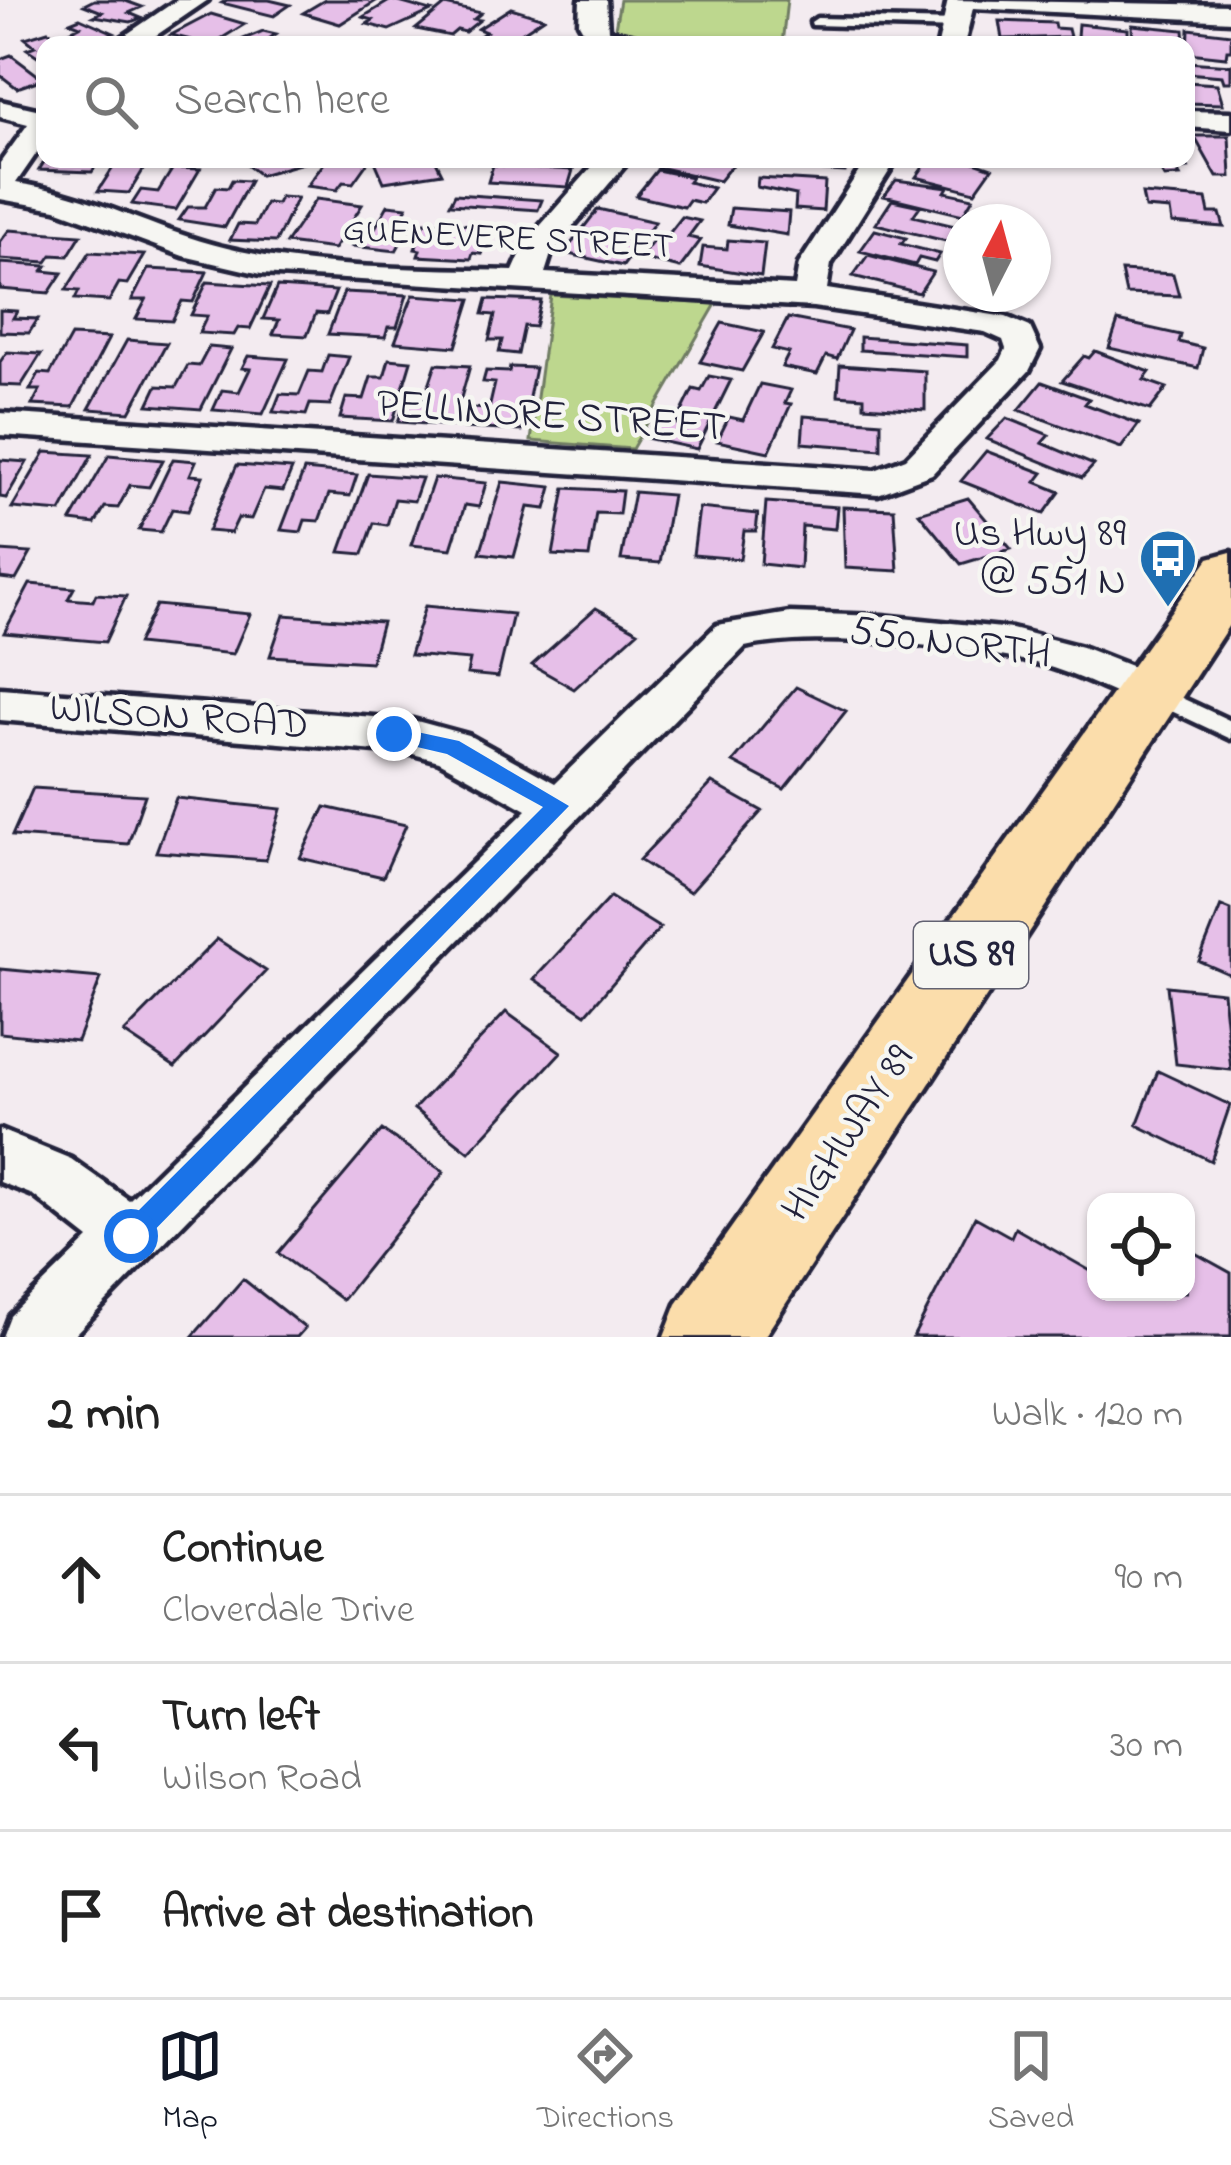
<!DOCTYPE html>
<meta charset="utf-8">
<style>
:root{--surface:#fff;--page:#f2f2f2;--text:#222;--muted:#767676;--line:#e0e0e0;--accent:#111827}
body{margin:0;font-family:"Indie Flower",sans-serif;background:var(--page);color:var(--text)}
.controls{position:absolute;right:36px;bottom:36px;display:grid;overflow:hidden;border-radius:24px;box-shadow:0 3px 9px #0004}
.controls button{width:108px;height:108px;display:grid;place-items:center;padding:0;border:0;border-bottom:3px solid var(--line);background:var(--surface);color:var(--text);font:60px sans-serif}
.compass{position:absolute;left:943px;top:204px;width:108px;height:108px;border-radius:50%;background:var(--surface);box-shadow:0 3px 9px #0004;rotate:6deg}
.stop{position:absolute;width:36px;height:36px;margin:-27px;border:9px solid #1a73e8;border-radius:50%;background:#fff}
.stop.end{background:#1a73e8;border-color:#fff;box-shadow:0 3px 12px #0008}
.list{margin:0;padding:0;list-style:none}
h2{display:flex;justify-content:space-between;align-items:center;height:156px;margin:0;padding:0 48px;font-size:51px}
h2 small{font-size:39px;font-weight:400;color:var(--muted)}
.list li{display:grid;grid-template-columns:78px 1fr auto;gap:36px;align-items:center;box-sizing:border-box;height:168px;padding:0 48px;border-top:3px solid var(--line)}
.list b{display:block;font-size:45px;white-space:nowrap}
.list p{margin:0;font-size:39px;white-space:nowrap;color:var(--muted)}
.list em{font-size:39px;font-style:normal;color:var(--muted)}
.icon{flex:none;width:66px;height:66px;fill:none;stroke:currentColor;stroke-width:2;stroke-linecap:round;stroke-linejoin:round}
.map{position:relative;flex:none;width:1231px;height:1337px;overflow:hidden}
.search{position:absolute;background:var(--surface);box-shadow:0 3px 9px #0004;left:36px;right:36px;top:36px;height:132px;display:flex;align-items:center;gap:30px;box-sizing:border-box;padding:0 42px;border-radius:24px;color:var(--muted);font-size:45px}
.sheet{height:660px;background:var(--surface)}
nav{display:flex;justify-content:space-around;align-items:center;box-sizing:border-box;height:168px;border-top:3px solid var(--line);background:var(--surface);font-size:33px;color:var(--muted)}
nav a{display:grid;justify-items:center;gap:6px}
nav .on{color:var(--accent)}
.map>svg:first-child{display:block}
.green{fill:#bdd78e;stroke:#707c64;stroke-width:3}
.building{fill:#e6bfe8;stroke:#22223b;stroke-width:3}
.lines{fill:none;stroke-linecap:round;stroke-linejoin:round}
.lane-casing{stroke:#22223b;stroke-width:9}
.street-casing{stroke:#22223b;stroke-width:9}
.primary-casing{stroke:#22223b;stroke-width:9}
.lane{fill:#f6f6f2;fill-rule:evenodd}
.street{fill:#f6f6f2;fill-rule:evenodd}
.primary{fill:#fbddab;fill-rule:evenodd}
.route{fill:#1a73e8}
.labels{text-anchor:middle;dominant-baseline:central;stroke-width:9;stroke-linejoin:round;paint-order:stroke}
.far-street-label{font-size:36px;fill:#22223b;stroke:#f6f6f2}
.shield{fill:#f6f6f2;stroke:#626272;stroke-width:3}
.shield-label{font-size:39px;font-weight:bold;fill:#22223b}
.street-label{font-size:42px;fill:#22223b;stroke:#f6f6f2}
.poi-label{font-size:42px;fill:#22223b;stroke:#f6f6f2;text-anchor:end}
</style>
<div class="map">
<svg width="1231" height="1337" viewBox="0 0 1231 1337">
<rect width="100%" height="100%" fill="#f3ebf0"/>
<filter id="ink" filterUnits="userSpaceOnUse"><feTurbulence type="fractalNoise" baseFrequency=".00833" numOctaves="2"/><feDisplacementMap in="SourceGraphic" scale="24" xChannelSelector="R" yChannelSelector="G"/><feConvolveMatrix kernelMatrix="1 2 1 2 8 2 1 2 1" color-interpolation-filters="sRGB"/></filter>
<g filter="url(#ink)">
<path class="green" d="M620,0H787L782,44L632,36L615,28Z
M551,295L716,304L632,449L531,441Z"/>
<path class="building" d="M94,0H123L142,7L129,13L141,18L131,22L94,16L102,12L84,5Z
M227,0H269L290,5L274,16L222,3Z
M325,0H373L376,1L340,24L303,13Z
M391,0H392L431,11L389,30L367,24L373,20L363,17Z
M445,5L481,13L474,19L480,20L465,32L457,30L450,36L416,29Z
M511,8L544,18L503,45L478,37L486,32L478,29Z
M211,14L245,24L211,45L171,35Z
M80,18L114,33L81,45L71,41L84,35L72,30L80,26L70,22Z
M999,21L1054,23L1055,28L1068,29L1070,37L1002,39Z
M1078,24L1128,29V45H1085V38L1077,37Z
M1132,25L1184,30L1185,43L1133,45Z
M1189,29L1231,34V50H1227L1226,57L1188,53Z
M48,31L69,45H45V61L27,49L35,46L25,38Z
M263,31L276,34L260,45H229Z
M11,55L43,79L17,88L0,75V59Z
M1186,62L1231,65V82H1224L1222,76L1186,73Z
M1186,82L1217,84L1223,104L1186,103Z
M1194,136H1229L1231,177H1217Z
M46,159H100L92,172L39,170Z
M132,159H150L129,193L98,191L116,163L129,164Z
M252,159H317L260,175L243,162Z
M327,159H370L353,183L343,182L337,190L307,186Z
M374,159H435L442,173L384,182Z
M665,159H733L736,160L719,181L658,167Z
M762,159H846L845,172L796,169L797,161Z
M929,159H966L992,168L975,192L916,177Z
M1154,159H1182L1188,168L1176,169L1180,176L1164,177Z
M493,165L573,170L568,187L488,182Z
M173,168L200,169L176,210L132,204L141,190L158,192Z
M657,170L691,177L688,182L713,188L702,203L689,200L684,207L636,196Z
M758,178L825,182L823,211L795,209L796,195L757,187Z
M232,180L250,181L225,227L179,220L188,207H205L216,187L228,188Z
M896,180L948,187L945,192L973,198L963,215L884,196Z
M455,194L542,200L538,210L450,204Z
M1142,194L1206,199L1209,213H1220L1224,227L1172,223L1170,210L1145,208Z
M280,197L297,198L276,242L230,240L238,224L255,225L266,203L277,204Z
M316,199L362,205L334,249L286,243Z
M892,200L920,206L913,216L959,227L950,242L876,224Z
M388,205L407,207L399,221L412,222L396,251L352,246L363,227L375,228Z
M731,208L789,212L787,235L728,225Z
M598,209L655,222L623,266L564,253Z
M682,217L700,221L688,237L701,240L680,268L640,258L656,237L664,240Z
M425,222L490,226L482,254L473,253L471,259L418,256L420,250L415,249Z
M9,230L81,235L68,256L52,255L47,262L0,259V242Z
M875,230L906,238L901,244L940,254L935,262L919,258L915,265L860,251Z
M728,240L765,243L761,276L700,266L703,247L727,249Z
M90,252L144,255L127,284L119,283L109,301L75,299L79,291L66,290Z
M868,255L933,272L919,293L853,276Z
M0,263L47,266L43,271L62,273L49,293L0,289Z
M148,269L207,272L193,302L182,301L172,321L136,319L146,300H132Z
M1121,271L1173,274L1179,296L1126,294Z
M207,282L270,286L250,329L238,328L234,335L199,333L207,316L191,315Z
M277,287L336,291L327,314L316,313L307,336L273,334L279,320L263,319Z
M344,292L407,295L397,327H388L385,337L328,334Z
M413,295L471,299L456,347L395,342Z
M487,299L541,301L535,327L524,326L518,354L499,352L502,340H489L495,315L483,314Z
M0,310L17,311L13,318L38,319L29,333L0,332Z
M788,318L850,330L837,359L826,356L817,374L782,367L789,353L772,349Z
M1118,321L1181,335L1179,342L1203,348L1198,368L1109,348Z
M722,323L764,332L742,371L700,362Z
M71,336L109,338L73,407L32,405L40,390H30L39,373L50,374Z
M860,337L967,345V357L860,350Z
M127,340L167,343L130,412L89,409Z
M209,347L231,349L201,409L148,405L157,386L176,387L188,365L199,366Z
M1095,351L1150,372L1144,380L1167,388L1150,410L1062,381L1084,356L1089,358Z
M7,352L41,354L21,386L0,385V362Z
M328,355L349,357L330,405L310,404L306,415L273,412L280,394L299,395L309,371L322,372Z
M248,356L288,359L263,414L213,410L222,390L239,392L250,369L242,368Z
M389,359L411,361L393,421L340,418L346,398L364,399L371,377H384Z
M436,364L470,366L453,426L398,422L406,399L424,400Z
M840,365L925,371V410L864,406V397L838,395Z
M510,367L535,368L522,431L465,428L470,408L489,409L495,383L483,382L486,371L509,372Z
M709,376L731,380L697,449L646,438L655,420L676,424L693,389L701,391Z
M1042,382L1089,399L1085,404L1139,424L1121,448L1019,410Z
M760,384L791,390L785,403L791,404L769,452L717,441L729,417L743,420Z
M804,416L881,422V449L802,443Z
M1007,418L1049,435L1042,443L1094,465L1082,478L987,439Z
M986,451L1043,473L1036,482L1060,492L1044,514L961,481Z
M45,452L92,455L61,512L12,508Z
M109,455L163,460L149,487L130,485L118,508L105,507L95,524L71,521Z
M173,459L196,461L190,475L203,476L188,511L172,509L161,532L139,530Z
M0,460L27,462L6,498L0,497Z
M237,465L292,469L283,491L264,489L251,519L238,518L231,533L208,531Z
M304,470L357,475L350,496L329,494L319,521L305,520L301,532L281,530Z
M368,474L422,478L414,501L395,499L387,525L374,523L363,554L340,552Z
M434,478L486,483L479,507L465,505L451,549L411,545Z
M502,482L552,487L546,509L528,507L514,557L480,553Z
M565,488L622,491L619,514L596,513L589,557L553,555Z
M634,492L672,495L660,563L621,560Z
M968,498L1011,549L961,564L919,513Z
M766,502L837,507L835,529L802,526L800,568L761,564Z
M843,507L894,509L898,571L845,568Z
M699,508L758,514L756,531H744L740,559L693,555Z
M0,551L31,553L16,580L0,578Z
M30,584L74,588L68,599L93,601L96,594L126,596L105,642L4,633Z
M156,605L250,614L233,654L137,644Z
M425,606L513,614L498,677L467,674L470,660L410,655Z
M596,608L638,631L574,689L532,665Z
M284,615L382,622L371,662L270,656Z
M796,687L846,711L784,789L733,762Z
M712,783L762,811L690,892L639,860Z
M33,788L145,795L128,844L12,836Z
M176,798L281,809L266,860L156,852Z
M325,807L406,825L383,877L300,858Z
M610,897L660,928L586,1014L534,979Z
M1221,906L1231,910V975L1199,961Z
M217,939L266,971L175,1067L124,1033Z
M0,969L101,978L77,1041L0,1033Z
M1167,986L1223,992L1231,1070L1176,1064Z
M506,1012L561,1052L469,1152L414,1109Z
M1158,1071L1230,1105L1211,1161L1137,1125Z
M382,1130L444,1172L342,1300L278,1253Z
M975,1217L1011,1237L1015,1228L1096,1274V1292H1128L1142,1300L1145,1292H1186V1248L1231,1273V1337H913Z
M243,1279L305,1328L297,1337H192Z"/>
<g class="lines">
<g class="lane-casing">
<path id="lane" d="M817,18L959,21L965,25L959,29L812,25L811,22Z
M1156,686L1231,721V739L1148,700L1145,694L1148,688Z"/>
</g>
<g class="street-casing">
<path id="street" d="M177,0H208L142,45H111Z
M580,0H606L608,30L647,39L651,45L590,42L579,23Z
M948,0L1231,5V21L973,8L964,45H938Z
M0,101L45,111V141L16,183C90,193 155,231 227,248C318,270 420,268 513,271L526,242L599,159H630L552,251L545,273L795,286L799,264L867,159H897L831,264L827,289L1006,317L1030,327L1040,349L1029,371L932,474L878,494L0,435V413L875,470L906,458L1001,360L1006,349L1003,340L985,332L813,307L261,274L183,256L56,209L0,199V163L28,124L0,117Z
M1186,111L1231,112V130L1186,127Z
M790,613L882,616L1012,629L1082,647L1166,680L1172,691L1166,702L1151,707C1113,695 1078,674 1039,664C968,646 816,631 745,647L72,1337H2L10,1316L89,1239L33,1195L0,1182V1130L71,1159L129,1200L527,810L439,761L413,754L0,720V688L413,720L468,735L555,783L717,625Z"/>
</g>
<g class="primary-casing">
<path id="primary" d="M1231,552V622L764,1337H664L677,1304L1209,558Z"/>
</g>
<use href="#lane" class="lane"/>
<use href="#street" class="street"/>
<use href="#primary" class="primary"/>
</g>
</g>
<path class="route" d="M394,727L459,741L569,806L140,1245L131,1249L122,1245L118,1236L122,1227L543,807L447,754L387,740V729Z"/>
<defs>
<g id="bus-pin" transform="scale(3)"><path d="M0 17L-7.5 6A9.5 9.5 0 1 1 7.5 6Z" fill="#1f6fb2" stroke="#f6f6f2"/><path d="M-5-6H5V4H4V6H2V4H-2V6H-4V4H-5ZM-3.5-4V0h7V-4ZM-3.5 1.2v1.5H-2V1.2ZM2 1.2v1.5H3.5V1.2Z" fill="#fff"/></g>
</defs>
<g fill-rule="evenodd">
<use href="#bus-pin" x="1168" y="558"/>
</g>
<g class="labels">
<g class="far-street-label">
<text transform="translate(508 240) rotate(3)">GUENEVERE STREET</text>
</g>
<rect class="shield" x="914" y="922" width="114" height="66" rx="9"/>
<g class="shield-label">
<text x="971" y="955">US 89</text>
</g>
<g class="street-label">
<text transform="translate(551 417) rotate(4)">PELLINORE STREET</text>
<text transform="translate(950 644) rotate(7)">550 NORTH</text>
<text transform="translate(179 718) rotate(4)">WILSON ROAD</text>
<text transform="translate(849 1134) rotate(-56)">HIGHWAY 89</text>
</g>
<g class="poi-label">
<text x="1126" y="534">Us Hwy 89<tspan x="1126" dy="48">@ 551 N</tspan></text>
</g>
</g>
</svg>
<div class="controls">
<button><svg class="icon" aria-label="locate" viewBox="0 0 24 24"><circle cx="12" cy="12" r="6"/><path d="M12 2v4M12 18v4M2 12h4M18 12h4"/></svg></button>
</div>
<svg class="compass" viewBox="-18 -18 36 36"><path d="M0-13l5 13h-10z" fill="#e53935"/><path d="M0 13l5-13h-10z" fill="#767676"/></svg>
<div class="stop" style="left:131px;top:1236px"></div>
<div class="stop end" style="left:394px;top:734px"></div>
<div class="search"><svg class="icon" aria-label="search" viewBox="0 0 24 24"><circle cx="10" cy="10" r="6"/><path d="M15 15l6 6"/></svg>Search here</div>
</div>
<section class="sheet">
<h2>2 min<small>Walk · 120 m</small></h2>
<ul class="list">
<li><svg class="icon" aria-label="ahead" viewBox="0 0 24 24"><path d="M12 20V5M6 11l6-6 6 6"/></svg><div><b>Continue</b><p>Cloverdale Drive</p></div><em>90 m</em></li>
<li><svg class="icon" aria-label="left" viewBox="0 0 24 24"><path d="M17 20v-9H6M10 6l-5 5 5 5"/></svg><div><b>Turn left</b><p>Wilson Road</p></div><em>30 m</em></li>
<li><svg class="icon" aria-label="arrive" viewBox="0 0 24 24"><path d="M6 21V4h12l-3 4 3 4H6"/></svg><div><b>Arrive at destination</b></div></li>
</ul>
</section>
<nav>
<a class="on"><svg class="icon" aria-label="map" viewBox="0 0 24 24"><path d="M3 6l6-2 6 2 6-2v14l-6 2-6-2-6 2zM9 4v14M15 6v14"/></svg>Map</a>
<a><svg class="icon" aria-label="directions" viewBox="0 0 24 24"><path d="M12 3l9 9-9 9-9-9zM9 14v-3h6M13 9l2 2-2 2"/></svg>Directions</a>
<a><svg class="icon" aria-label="saved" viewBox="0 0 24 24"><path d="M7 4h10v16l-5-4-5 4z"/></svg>Saved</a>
</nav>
